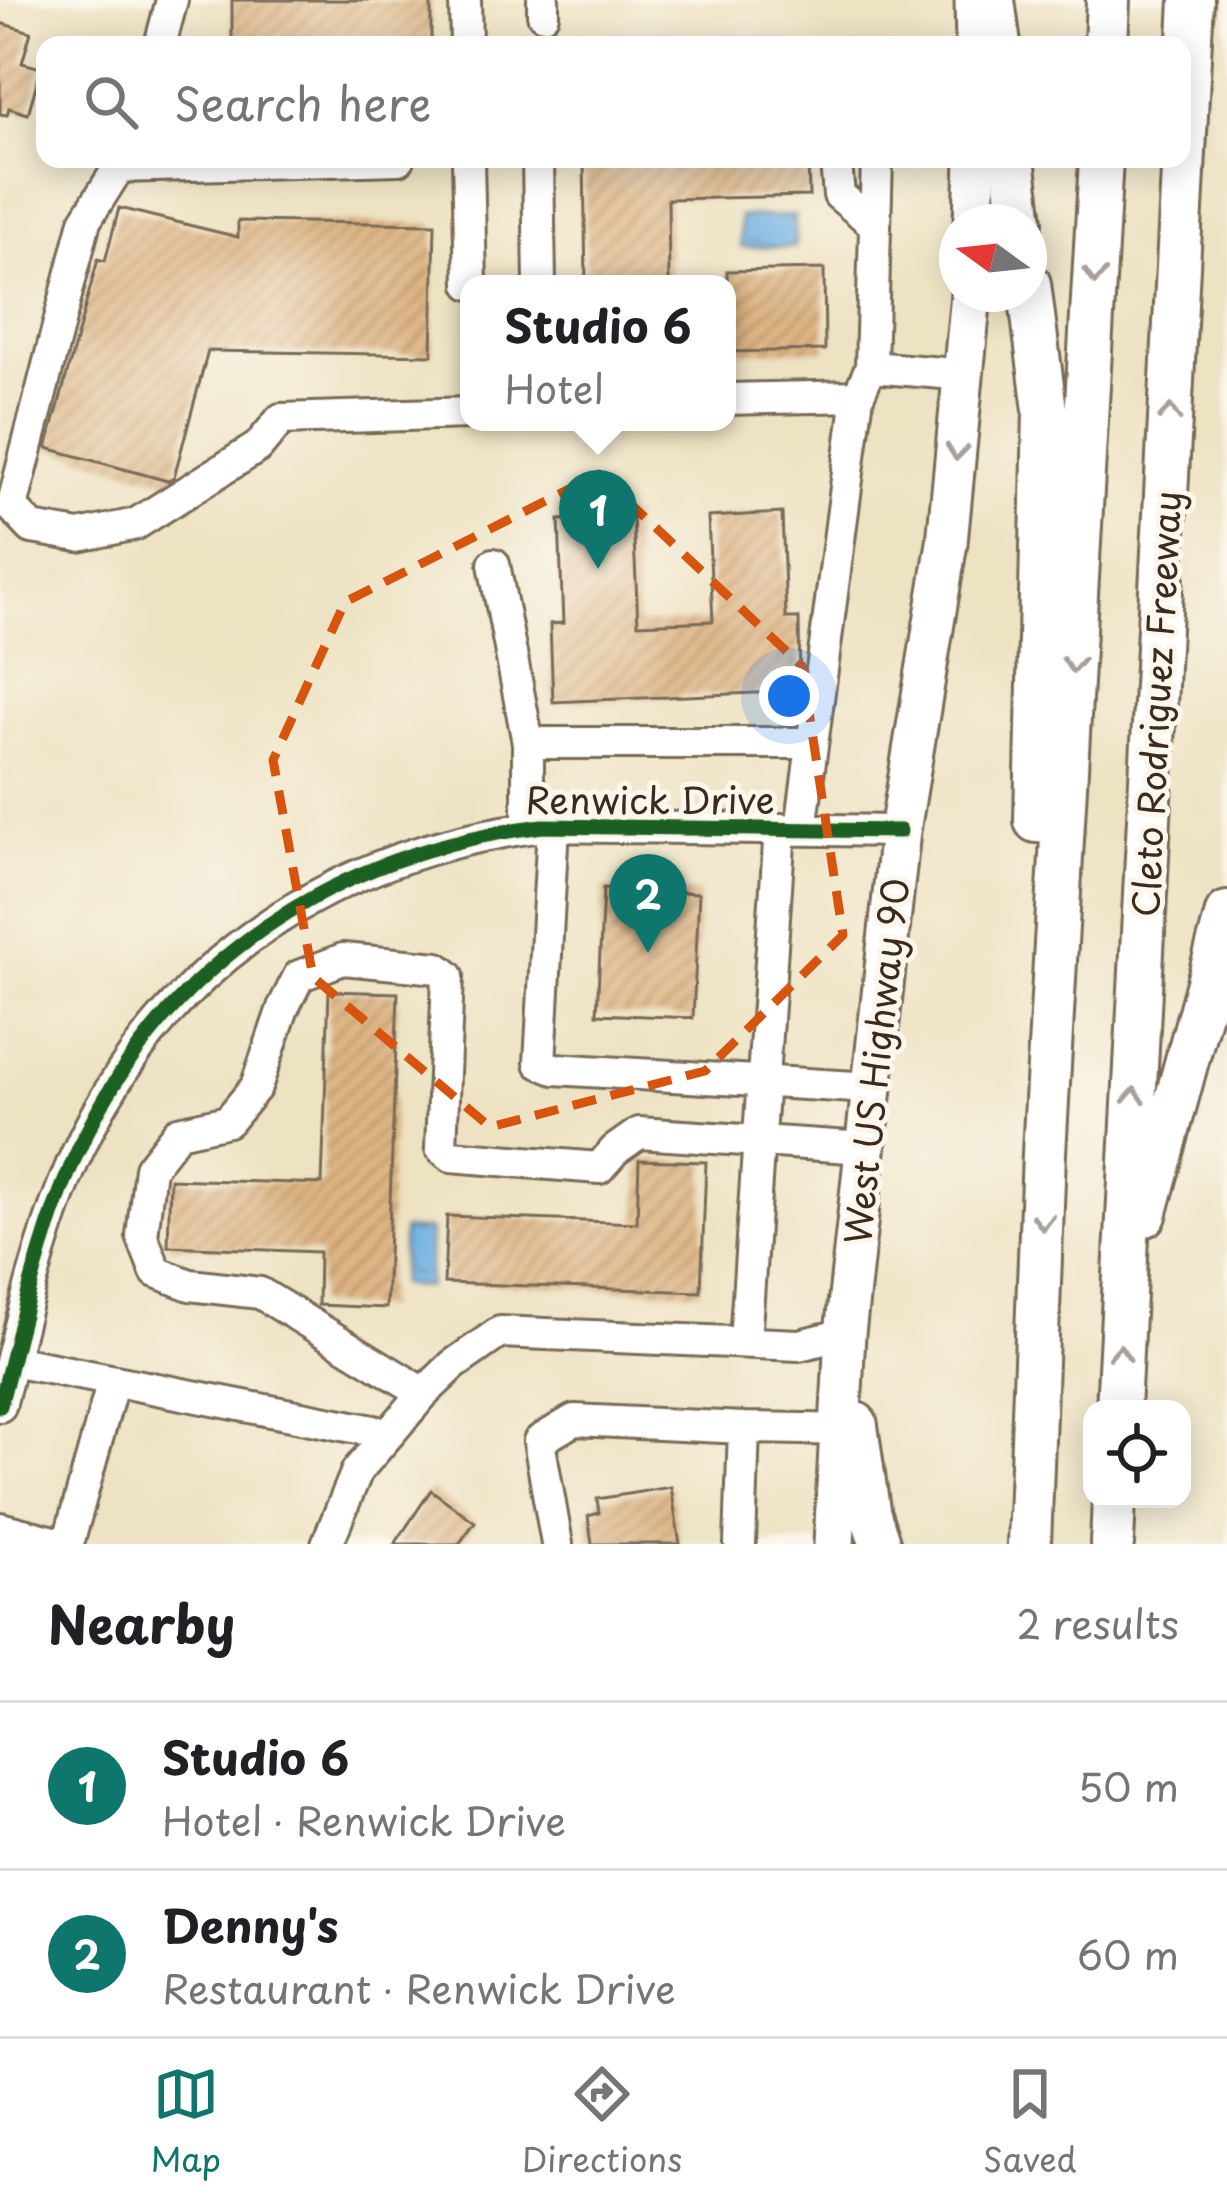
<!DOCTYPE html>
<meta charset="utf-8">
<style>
:root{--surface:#fff;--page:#f6f6f6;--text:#202124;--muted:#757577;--line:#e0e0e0;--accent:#0f766e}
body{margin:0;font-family:"Playpen Sans",sans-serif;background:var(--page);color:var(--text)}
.controls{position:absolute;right:36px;bottom:36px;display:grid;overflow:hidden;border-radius:24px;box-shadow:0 6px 30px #0003}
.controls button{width:108px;height:108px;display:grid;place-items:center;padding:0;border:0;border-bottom:3px solid var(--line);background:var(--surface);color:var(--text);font:60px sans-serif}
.compass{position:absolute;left:939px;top:204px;width:108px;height:108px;border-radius:50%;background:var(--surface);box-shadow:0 6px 30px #0003;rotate:285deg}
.you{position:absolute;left:789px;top:696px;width:42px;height:42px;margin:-30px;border:9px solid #fff;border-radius:50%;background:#1a73e8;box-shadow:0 0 0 18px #1a73e833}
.badge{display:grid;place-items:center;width:78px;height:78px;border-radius:50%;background:var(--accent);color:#fff;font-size:39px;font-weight:700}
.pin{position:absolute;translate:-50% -99px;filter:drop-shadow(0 3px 6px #0008)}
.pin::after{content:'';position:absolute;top:63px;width:42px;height:36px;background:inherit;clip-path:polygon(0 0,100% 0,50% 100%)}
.popup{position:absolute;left:460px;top:275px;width:276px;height:156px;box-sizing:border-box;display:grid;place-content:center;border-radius:24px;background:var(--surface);filter:drop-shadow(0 3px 9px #0005);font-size:39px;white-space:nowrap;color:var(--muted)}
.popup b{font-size:45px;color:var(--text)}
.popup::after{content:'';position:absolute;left:50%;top:100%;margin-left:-24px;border:24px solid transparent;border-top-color:var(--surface)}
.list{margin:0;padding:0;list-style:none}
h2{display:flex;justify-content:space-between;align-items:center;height:156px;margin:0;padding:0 48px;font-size:51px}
h2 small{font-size:39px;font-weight:400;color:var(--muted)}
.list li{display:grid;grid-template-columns:78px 1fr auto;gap:36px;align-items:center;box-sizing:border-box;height:168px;padding:0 48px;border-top:3px solid var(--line)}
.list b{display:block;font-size:45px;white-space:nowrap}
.list p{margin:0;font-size:39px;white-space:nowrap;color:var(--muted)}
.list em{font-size:39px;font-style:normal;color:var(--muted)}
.icon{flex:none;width:66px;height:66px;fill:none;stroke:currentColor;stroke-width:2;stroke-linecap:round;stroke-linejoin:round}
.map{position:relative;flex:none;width:1227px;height:1544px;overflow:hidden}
.search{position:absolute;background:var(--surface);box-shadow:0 6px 30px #0003;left:36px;right:36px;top:36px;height:132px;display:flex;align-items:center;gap:30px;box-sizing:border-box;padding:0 42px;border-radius:24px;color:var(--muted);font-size:45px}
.sheet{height:492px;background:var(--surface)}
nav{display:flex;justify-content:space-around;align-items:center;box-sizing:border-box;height:168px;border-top:3px solid var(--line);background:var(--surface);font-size:33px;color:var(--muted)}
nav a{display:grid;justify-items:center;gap:6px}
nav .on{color:var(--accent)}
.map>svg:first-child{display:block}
.water{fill:url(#water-ripples);stroke:#546d80;stroke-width:3}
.building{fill:url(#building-hatch)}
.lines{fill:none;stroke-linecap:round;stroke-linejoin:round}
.minor-casing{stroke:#796a57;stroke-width:36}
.major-casing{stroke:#796a57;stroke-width:45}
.highway-casing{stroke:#796a57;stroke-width:48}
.minor{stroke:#fff;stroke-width:30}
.major{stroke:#fff;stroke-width:39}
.highway{stroke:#fff;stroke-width:42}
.cycleway-casing{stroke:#fbf7ec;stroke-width:22}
.cycleway{stroke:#1b5e20;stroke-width:15}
.oneway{stroke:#a79f9a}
.marked{fill:none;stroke:#d7540e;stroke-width:9;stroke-dasharray:24 15;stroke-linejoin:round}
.labels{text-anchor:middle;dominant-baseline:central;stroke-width:10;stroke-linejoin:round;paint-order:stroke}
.street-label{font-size:36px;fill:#3b2a1e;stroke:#fbf7ec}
</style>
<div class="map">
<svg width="1227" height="1544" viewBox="0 0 1227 1544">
<defs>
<pattern id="water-ripples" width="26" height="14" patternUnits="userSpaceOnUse" patternTransform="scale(3)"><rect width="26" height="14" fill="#6eb0e3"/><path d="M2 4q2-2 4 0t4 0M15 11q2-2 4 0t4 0" fill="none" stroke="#5c8fb7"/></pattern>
<pattern id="building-hatch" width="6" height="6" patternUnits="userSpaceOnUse" patternTransform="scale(3)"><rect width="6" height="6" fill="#deb584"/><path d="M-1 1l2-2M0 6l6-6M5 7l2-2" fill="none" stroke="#b5936b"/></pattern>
</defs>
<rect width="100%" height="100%" fill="#fbf7ec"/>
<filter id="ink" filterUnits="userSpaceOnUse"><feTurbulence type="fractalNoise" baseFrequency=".00833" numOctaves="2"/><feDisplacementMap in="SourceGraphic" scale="24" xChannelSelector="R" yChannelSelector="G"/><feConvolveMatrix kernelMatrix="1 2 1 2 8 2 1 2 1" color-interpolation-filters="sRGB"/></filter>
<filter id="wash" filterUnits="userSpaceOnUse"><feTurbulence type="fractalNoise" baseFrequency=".004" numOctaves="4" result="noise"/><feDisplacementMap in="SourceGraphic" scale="48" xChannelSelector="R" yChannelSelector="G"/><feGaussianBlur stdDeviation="2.7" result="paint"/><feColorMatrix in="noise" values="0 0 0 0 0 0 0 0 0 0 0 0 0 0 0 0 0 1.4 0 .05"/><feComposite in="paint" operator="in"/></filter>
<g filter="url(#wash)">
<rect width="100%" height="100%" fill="#ede2c2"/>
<path class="water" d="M795,216V247H741L740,217Z
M403,1230H430L428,1287L400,1285Z"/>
<g id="blocks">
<path class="building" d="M232,0H431V45H232Z
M0,23L31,32L22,63L41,68L28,114L9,108L7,115L0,114Z
M584,159H808L809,196L668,199L669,284H586Z
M119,208L238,237V221L435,224L432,355L208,351L174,477L168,481L47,448L98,259L105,261Z
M824,269L825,350L727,352V271Z
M782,513L786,618H799L800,691L553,702L550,624L563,623L559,520L633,517L638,624L713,621L708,517Z
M603,888L699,893L693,1018L597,1014Z
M329,991L398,993L386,1308L318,1305L319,1252L168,1246L170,1179L322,1184Z
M639,1160L706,1162L701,1292L444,1283L447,1216L637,1223Z
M671,1487L680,1544H592L588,1516L599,1513L597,1499Z
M431,1490L475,1522L459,1544H395Z"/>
</g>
</g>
<g filter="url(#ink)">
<use href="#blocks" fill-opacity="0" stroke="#796a57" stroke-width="3"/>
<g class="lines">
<g class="minor-casing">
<path id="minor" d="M465,0L466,45
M543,14V0
M160,45L172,0
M124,159L85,221L12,507L32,528L79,536L136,524L258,447L281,419L469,413
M468,159L471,284
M538,159L540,284
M120,167L399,159
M837,174L839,195L875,225
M871,367L877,159
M727,399L858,396
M494,564L528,743V827
M528,743H812
M553,826L540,1063L554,1069L872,1088
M801,829L858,396L871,367L966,375
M845,1334L799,1345L500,1332L453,1365L424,1393L260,1293L190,1285L156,1272L142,1236L150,1168L178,1132L228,1121L256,1087L283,1008L299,976L343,959L438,968L448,976L441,1148L451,1156L599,1168L615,1150L639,1133L865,1148
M745,1342L780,829
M12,1361L389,1434
M0,1406C19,1332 35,1257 63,1186C145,975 323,853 543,826L900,831
M744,1428L858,1430
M0,1528L62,1544
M68,1544L113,1381
M327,1544L357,1471L424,1393
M557,1544L539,1441L574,1420L744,1428L740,1544"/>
</g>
<g class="major-casing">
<path id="major" d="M975,0L976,45
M974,222L976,159
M857,1423L870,1513L880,1544
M834,1544L845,1334L900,831L947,543L971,294"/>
</g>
<g class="highway-casing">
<path id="highway" d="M993,0L999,45
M1106,45L1108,0
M1013,159L1021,222
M1029,284L1045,410L1036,821
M1145,1215L1227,913
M1118,1409L1192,0
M1029,1544L1044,1153L1101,159
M1112,1544L1114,1499"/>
</g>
<use href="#minor" class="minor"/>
<use href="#major" class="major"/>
<use href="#highway" class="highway"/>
<g class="cycleway-casing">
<path id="cycleway" d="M0,1406C19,1332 35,1257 63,1186C145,975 323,853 543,826L900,831"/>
</g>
<use href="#cycleway" class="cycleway"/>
</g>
<defs><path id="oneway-chevron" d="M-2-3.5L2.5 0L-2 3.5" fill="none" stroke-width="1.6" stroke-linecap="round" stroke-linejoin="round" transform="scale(3)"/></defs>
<g class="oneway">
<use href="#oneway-chevron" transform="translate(1095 276) rotate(93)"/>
<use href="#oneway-chevron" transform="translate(1170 413) rotate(-87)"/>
<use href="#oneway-chevron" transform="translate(957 452) rotate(96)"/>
<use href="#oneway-chevron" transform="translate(1073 665) rotate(93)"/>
<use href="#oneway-chevron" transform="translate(1134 1096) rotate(-87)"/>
<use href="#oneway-chevron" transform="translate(1043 1222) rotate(91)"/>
<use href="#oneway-chevron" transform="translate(1120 1353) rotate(-87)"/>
</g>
</g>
<path class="marked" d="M599,474L802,666L843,935L705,1071L490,1127L313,977L273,760L345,602Z"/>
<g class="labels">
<g class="street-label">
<text transform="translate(1155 704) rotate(-87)">Cleto Rodriguez Freeway</text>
<text x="650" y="799">Renwick Drive</text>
<text transform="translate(875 1061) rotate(-84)">West US Highway 90</text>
</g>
</g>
</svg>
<div class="controls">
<button><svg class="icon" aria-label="locate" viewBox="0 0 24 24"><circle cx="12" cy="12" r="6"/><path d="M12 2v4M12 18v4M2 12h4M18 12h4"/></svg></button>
</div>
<svg class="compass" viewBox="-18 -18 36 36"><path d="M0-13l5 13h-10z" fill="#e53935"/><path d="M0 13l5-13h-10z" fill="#757577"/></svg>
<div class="you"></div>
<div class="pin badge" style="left:598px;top:569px">1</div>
<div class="popup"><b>Studio 6</b>Hotel</div>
<div class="pin badge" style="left:648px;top:953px">2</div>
<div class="search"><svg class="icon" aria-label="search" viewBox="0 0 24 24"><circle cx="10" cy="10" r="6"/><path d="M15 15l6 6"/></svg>Search here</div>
</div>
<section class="sheet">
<h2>Nearby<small>2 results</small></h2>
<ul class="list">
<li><span class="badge">1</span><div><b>Studio 6</b><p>Hotel · Renwick Drive</p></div><em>50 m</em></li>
<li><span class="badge">2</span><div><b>Denny's</b><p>Restaurant · Renwick Drive</p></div><em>60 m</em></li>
</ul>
</section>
<nav>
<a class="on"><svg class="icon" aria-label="map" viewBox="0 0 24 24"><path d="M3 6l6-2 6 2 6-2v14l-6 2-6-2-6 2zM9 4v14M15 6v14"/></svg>Map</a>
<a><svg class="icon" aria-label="directions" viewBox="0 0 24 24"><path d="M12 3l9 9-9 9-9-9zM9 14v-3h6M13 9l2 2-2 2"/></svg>Directions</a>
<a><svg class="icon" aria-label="saved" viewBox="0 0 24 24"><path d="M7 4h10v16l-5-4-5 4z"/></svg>Saved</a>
</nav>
